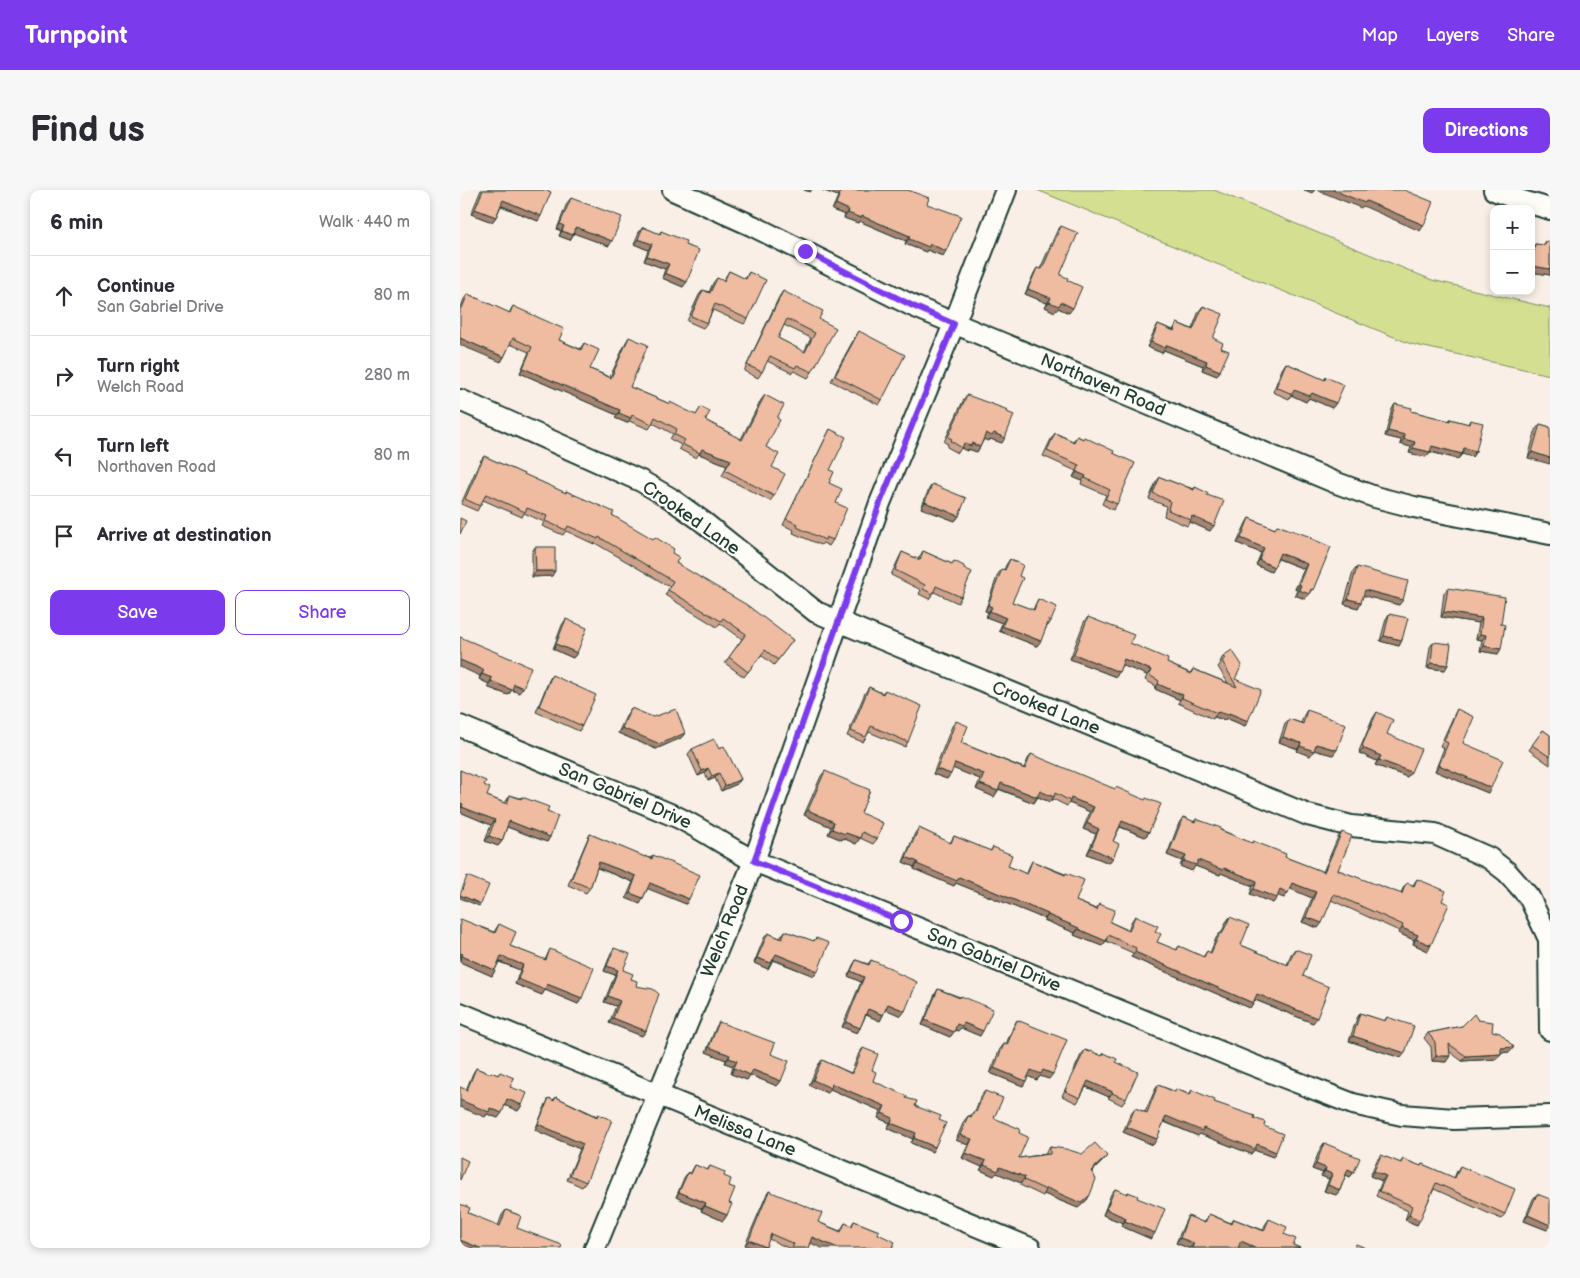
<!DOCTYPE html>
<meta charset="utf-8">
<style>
:root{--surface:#fff;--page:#f7f7f7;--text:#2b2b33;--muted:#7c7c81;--line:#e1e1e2;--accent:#7c3aed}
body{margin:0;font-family:"Balsamiq Sans",sans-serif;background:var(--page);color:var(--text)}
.controls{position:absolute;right:15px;top:15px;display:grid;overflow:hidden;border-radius:10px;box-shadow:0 2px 8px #0003}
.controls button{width:45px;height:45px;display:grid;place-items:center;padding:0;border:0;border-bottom:1px solid var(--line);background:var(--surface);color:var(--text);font:25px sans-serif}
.stop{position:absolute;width:15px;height:15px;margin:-11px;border:4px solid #7c3aed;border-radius:50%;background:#fff}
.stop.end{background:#7c3aed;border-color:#fff;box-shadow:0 1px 5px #0008}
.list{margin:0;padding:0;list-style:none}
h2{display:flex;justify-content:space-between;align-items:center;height:65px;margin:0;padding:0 20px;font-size:21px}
h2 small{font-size:16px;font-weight:400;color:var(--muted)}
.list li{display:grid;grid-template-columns:32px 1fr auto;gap:15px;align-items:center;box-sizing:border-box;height:80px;padding:0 20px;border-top:1px solid var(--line)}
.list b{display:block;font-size:19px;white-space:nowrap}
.list p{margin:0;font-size:16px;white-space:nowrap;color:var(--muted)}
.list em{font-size:16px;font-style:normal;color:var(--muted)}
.actions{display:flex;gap:10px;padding:15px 20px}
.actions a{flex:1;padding:11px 0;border:1px solid var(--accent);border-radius:10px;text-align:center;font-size:18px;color:var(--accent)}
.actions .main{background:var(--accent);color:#fff}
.icon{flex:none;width:28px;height:28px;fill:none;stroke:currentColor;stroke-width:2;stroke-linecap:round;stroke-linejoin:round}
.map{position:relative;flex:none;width:1090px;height:1058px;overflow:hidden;border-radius:10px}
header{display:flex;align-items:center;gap:30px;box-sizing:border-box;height:70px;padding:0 25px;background:var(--accent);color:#fff}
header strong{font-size:24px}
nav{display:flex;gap:28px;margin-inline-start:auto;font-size:18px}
.intro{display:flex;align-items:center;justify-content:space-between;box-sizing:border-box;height:120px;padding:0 30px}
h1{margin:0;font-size:35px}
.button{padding:12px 22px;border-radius:10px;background:var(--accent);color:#fff;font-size:18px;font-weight:700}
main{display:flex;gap:30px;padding:0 30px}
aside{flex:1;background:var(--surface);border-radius:10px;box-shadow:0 2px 8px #0003}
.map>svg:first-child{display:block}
.grass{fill:#d4df92;stroke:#7a8e63}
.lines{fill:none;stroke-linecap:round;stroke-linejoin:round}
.minor-casing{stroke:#1f3d34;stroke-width:24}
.minor{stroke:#fdfcf7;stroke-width:20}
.wall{fill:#cea18a;stroke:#1f3d34;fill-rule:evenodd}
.shaded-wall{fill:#a78371;stroke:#1f3d34}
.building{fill:#efbba1;stroke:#1f3d34;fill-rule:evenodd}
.route{stroke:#7c3aed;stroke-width:6}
.labels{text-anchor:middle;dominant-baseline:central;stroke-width:4.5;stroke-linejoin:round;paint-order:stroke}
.street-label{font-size:18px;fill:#1f3d34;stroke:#fdfcf7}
</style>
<header>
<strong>Turnpoint</strong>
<nav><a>Map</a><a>Layers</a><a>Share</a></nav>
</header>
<div class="intro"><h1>Find us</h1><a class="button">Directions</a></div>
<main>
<aside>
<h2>6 min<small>Walk · 440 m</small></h2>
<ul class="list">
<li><svg class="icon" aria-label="ahead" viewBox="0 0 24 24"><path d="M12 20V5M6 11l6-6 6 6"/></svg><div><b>Continue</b><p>San Gabriel Drive</p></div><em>80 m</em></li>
<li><svg class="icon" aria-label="right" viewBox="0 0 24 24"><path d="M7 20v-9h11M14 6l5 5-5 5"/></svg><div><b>Turn right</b><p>Welch Road</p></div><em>280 m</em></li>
<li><svg class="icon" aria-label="left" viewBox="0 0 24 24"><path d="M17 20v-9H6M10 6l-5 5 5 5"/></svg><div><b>Turn left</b><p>Northaven Road</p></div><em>80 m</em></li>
<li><svg class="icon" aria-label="arrive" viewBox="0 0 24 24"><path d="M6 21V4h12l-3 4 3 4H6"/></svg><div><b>Arrive at destination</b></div></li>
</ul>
<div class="actions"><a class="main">Save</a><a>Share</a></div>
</aside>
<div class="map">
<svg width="1090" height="1058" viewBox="0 0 1090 1058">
<rect width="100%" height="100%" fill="#faefe6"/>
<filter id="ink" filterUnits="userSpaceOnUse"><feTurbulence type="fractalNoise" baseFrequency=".02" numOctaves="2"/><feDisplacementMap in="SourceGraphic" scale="10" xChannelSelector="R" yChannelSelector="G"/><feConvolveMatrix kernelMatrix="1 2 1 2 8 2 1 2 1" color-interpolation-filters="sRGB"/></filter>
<g filter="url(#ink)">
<path class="grass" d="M577,0H754L972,90L1090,118V185L951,154Z"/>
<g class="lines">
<g class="minor-casing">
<path id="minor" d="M213,0L293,36L453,116L874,292L915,307L954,317L1090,344
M1034,0L1059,10L1090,19
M0,210L181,291L210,308L242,331L356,422L848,625L891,636L975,644L1029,668L1047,682L1069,707L1089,749L1090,840
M0,536L217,627C244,640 267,657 294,671L790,874L893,914L942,925L994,929L1090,926
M0,823L570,1058
M135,1058L294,671L420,313L494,134L546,0"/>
</g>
<use href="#minor" class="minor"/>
</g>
<path class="wall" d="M21,0H86L78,31L41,16L36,27L32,32L11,24Z
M362,0H448L467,14L483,66L467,60L466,62L445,54L446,51L399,31L398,33L384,28L385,25L372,20L378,6Z
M111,8L149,56L114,43L110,50L99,46L101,41L97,39L107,13Z
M601,36L600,85L607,90L609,123L598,118L595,122L585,117L587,113L565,104L574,83L577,78L580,79L597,41Z
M183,37L199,44L201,41L225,55L223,97L202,88L205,79L184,71L188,60L174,54L179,42Z
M1086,51L1090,52V85L1071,82V59L1075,54L1083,55Z
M269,81L285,89L289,82L288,129L284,134L253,120L247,133L243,138L227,131L239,105L243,100L249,102L253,93L257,88L263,91Z
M323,101L359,129L352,182L348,188L334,181L332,183L307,171L302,182L298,188L284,181L319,107ZM324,135L351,148L344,162L318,148Z
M8,104L49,123L53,116L99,150L120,159L124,153L130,179L150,187L166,152L169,147L170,197L236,225L241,217L245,230L281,249L301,210L305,205L317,228L306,257L312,277L314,306L310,311L262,286L267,275L239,264L236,268L219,259L221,255L210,249L213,244L193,233L189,239L169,231L167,233L155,228L157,225L60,183L69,162L50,154L44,167L41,172L1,117L4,109Z
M743,116L753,148L761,158L760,181L757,186L742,180L743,176L704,160L702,163L687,157L695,139L698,134L713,140L717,133L732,139L739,121Z
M399,141L422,210L419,215L371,191L395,147Z
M826,173L864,190L866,187L876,213L872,218L849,208L846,212L831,205L829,209L813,202L822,179Z
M507,205L542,253L531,249L529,251L524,249L520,257L517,262L508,259L507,261L501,258L498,263L487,257L488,254L484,252L503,211Z
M935,214L951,221L989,231L990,229L1008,234L1010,230L1016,261L1012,267L1002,264L998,269L970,262L966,267L949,263L951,257L940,254L941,250L925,246L932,219Z
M1080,234L1090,237L1068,268L1076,239Z
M370,239L369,293L376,313L373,350L369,356L363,353L361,355L333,343L334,340L323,335L367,245Z
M595,243L613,251L617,246L653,263L657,314L653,320L642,314L646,305L621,294L622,291L613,287L616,281L583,266L591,249Z
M24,266L105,303L106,301L152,325L212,363L216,373L333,450L314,475L301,465L284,487L265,473L282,449L260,433L257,437L205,405L210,397L135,353L134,354L106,341L103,345L82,336L84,332L64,323L62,327L23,310L17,321L1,314L20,271Z
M700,287L718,294L734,299L735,297L747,305L750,341L730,332L727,336L704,326L706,316L689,309L696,292Z
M472,294L499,326L495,331L461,318L469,299Z
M789,328L815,339L817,335L850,348L853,400L845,409L835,405L837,400L835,399L844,379L818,369L811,382L796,375L801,363L777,353L786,333Z
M75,357L92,386L72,387V362Z
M463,361L492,374L494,371L504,378L501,407L498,413L474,402L469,409L459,404L461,400L431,385L439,368L442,362L458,369Z
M550,369L559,386L552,412L573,420L575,415L578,409L591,431L588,436H587L577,456L539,441L542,433L526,427L528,422L525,421L538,384L542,379L544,380L546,375Z
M897,377L939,415L903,405L901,412L898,418L884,414L893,382Z
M988,398L1041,434L1038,464L1020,461L1022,450L1016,449L1019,433L981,427L984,403Z
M929,424L942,450L939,456L920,451L926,429Z
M628,427L670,453L707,473L730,483L733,479L768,493L758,477L761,473L760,472L763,466L775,489L788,531L785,536L766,528L765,530L754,527L753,529L718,513L720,510L695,499L696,496L685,490L687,485L662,475L656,487L610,469L624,432Z
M106,429L117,463L113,468L93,459L102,435Z
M0,447L59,503L52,500L48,505L27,497L29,494L19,489L20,486Z
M973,452L985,480L967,478L970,457Z
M92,485L122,536L119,541L76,522L89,490Z
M409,497L422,503L425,500L448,552L445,557L409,542L403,552L387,546L405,503Z
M171,518L225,543L221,548L196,559L158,543L167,524Z
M997,519L1003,553L1028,603L975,581L984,558L980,556L994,525Z
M847,520L873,565L854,560L850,566L837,561L838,559L819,552L825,534L829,529L841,533L844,525Z
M917,522L927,544L947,587L915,575L917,571L899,563L900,562L899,561L913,528Z
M496,531L501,553L564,578L568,569L571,564L689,642L685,647L660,637L653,651L649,673L627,664L636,644L623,639L630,622L609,613L607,616L593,609L590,612L578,607L574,613L538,599L534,607L516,599L520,589L493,578L487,589L473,584L492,536Z
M1083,540L1090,545V575L1069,560Z
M232,559H259L281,589L277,594L261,601L255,588L248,591L245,583L238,586L228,564Z
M0,580L24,595L27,606L45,613L50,605L60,608L62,607L87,622L90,647L87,652L47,637L42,651L38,656L25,651L31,635L0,622Z
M365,581L401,623L417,649L413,654L400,648L396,654L383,648L382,650L368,644L371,637L344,625L361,586Z
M723,627L734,632L736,629L791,653L793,651L825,667L863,682L878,647L882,642L878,680L940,704L945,695H953L957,689L982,711L968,761L953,754L954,750L938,743L939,741L871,710L858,738L842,732L852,708L830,698L824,708L818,705L813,713L790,704L793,696L761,683L760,685L735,676L732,681L720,676L722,671L707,665L719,633Z
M459,638L490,653L494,646L530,661L533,657L548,676L566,684L569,677L572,671L605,684L606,683L616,711L636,719L639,714L650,732L668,740L671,732L675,726L695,741L697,752L716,760L719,756L743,767L747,761L750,763L756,748L760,743L761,744L766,732L770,727L781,755L827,775L831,764L835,759L843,786L853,833L795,810L790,818L671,767L673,763L646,751L642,756L614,745L615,743L584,730L585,729L496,693L494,696L454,679V677L443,672L455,643Z
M130,644L184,667L191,668L193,665L226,714L188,698L180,714L166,708L173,692L137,678L130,698L126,703L108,695L127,650Z
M0,730L34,742L39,734L50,756L85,770L90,759L122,808L118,814L85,800L82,805L55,794L60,780L39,772L32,786L0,772Z
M325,741L353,751L356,748L358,781L354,786L313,770L308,779L294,773L304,748L308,743L320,748Z
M154,758L163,780L171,789L176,796L186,841L182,846L149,833L156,816L144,812L155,785L144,781L151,763Z
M396,770L408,774L411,770L435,782L441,826L426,819L420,831L406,825L400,838L397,843L382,837L401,792L388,786L393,775Z
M478,799L500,807L501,806L520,846L501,838L498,841L495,840L490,847L462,835L475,804Z
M900,823L924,831L927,827L941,868L889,851L897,828Z
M557,830L589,889L580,886L577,890L568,886L563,896L530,883L540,859L544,854H546L554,835Z
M1018,830L1032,841L1050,862L1041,863L1037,869L1002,871L990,862L986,872L972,871L971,857L964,848L968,843L1002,836Z
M259,832L311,864L321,891L317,896L290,885L287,890L271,884L273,876L265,873L266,870L246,862L256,837Z
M403,858L412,880L413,891L446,908L455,916L479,930L475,957L472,962L451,953L453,949L427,938L430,933L418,928L421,921L370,899L367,903L349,895L358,875L362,870L391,883L399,863Z
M625,860L642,866L644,863L656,872L666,909L662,915L648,908L649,907L626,897L620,908L617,913L602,906L621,865Z
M16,878L30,884L31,882L38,885L40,882L62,915L58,921L45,915L38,928L27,924L25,927L6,900L13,883Z
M698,895L714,901L716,899L729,904L732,900L754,912L794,928L804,936L813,967L794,960L791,964L740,944L738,946L704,932L693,955L663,942L671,923L675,918L685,922L695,900Z
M525,901L534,928L559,943V968L586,964V962L590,957L643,971L632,982L627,1010L618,1018L584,1004L583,1006L560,995L561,993L537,983L534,986L520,980L522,977L502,968L508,955L496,950L504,931L508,926H510L514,921H515L521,906Z
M96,907L137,926L138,924L126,992L122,997L107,990L120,959L75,940L86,914L89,908L93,910Z
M864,953L894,982L890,987L886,985L880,1000L876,1005L864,1001L869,989L861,986L863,983L852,979L860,959Z
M921,965L940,973L943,969L960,976L962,974L994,988L997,981L1000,976L1045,1024L1041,1029L974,999L957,1035L945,1030L948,1021L916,1006L922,991L910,986L917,970Z
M235,975L247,980L250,976L264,986L269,996V1013L267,1025L263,1031L241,1021L242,1019L216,1007L224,988L228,982L230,984Z
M655,999L667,1004L668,1002L677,1008L691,1049L661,1036L663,1033L643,1025L651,1004Z
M309,1001L358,1032L380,1041L385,1033L391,1036L394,1031L419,1041L350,1053L348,1058H328L309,1049L305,1058H292L285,1055L306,1006Z
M1077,1004L1087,1040L1064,1031L1073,1009Z
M0,1014L8,1023L38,1036L42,1025L46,1020L61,1026L3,1058L0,1057Z
M749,1024L771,1033L774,1029L803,1040L805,1035L809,1029L824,1044L833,1055L840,1058H781L778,1057V1058H728L716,1053L725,1032L728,1026L744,1033Z"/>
<path class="shaded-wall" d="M344,0H352L350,2Z
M362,0H380L381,1L378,6Z
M844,0H855L852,3Z
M857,0H873L906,11L964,35L960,41L903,16L901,18Z
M43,10L81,26L78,31L40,15Z
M376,14L389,20L385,25L372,20Z
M15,19L36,27L32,32L11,24Z
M388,23L402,26L450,46L446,51L399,31L398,33L384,28Z
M100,34L104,36L101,41L97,39Z
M116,37L152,51L149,56L113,43Z
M102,41L113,45L110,50L99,46Z
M178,49L192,54L188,60L174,54Z
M449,49L470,54L486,61L483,66L467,60L466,62L445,54Z
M187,66L209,74L205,79L184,71Z
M1072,76L1090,79V85L1071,82Z
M205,83L227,92L223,97L202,88Z
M568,99L591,108L587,113L565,104Z
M589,112H601L613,118L609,123L598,118L595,122L585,117Z
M0,148L44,167L41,172L0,155Z
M691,152L707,155L747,171L743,176L704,160L702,163L687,157Z
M746,175L760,181L757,186L742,180Z
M63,178L160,220L157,225L60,183Z
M834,200L852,203L876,213L872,218L849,208L846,212L831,205Z
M159,223L171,228L167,233L155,228Z
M928,241L945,245L941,250L925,246Z
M526,243H534L545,248L542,253L530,249L529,251L522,249Z
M944,249L955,252L951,257L940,254Z
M504,253H512L520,257L517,262L508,259L507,261L501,258Z
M972,256L1002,264L998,269L968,261Z
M953,258L970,262L966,267L949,263Z
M1004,258L1016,261L1012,267L1000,263Z
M242,259L271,270L267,275L239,264Z
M1072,262L1090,268V274L1068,268Z
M617,282L626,286L622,291L613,287Z
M465,312L499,326L495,331L461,318Z
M732,326L754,336L750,341L730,332Z
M781,348L804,358L801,363L777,353Z
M820,363L847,374L844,379L817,368Z
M799,370L814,377L811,382L796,375Z
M76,381H95L92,386L72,387Z
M839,394L841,395L837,400L835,399Z
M851,399L853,400L845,409L835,405L839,400Z
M905,400L943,410L939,415L901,405Z
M888,409L901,412L898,418L884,414Z
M528,415L532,417L528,422L525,421Z
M530,421L546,428L542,433L526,427Z
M984,422L1022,428L1019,433L981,427Z
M542,436L581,451L577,456L539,441Z
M1020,444L1026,445L1022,450L1016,449Z
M924,446L942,450L939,456L920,451Z
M96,454L117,463L113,468L93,459Z
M1024,456L1041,459L1038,464L1020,461Z
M614,464L659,482L656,487L610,469Z
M664,469L691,480L687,485L661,475Z
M0,470L24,480L20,486L0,477Z
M971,473L988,475L985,480L967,478Z
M22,484L32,488L29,494L19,489Z
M31,491L52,500L48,505L27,497Z
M54,494L63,498L59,503L50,499Z
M698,494L723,505L720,510L695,499Z
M758,522L769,523L788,531L785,536L766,528L765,530L754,527Z
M162,538L225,543L221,548L196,559L158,543Z
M823,547L841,553L838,559L819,552Z
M856,554L877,560L873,565L853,560Z
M840,556L854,561L850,566L837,561Z
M903,558L921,566L917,571L899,563Z
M919,570L951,582L947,587L915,575Z
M495,573L524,584L520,589L492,578Z
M979,575L1031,598L1028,603L975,581Z
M248,578L245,583L238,586L242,581Z
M477,579L491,584L487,589L473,584Z
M259,583L255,588L248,591L252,586Z
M281,589L277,594L261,601L265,596Z
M541,593L577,607L574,613L537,598Z
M520,594L538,601L534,607L516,599Z
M580,601L594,607L590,612L576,606Z
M611,608L634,617L630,622L609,613Z
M0,613L3,614L0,619Z
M2,617L35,630L31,635L0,622V620Z
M348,620L374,632L371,637L344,625Z
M49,631L90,647L87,652L45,636Z
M662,631L689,642L685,647L659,636Z
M627,633L639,639L636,644L623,639Z
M372,639L386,643L400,648L396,654L383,648L382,650L368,644Z
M29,646L42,651L38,656L25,651Z
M631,658L653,668L649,673L627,664Z
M710,660L726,666L722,671L707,665Z
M446,667L458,672L454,677L443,672Z
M738,670L764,678L797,691L793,696L761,683L760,685L735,676L732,681L720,676L724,671Z
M139,672L176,686L173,692L136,677Z
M457,674L499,687L588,724L585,729L496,693L494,696L454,679Z
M190,693L229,709L226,714L186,698Z
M832,693L856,702L852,708L828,698Z
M794,699L817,708L813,713L790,704Z
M820,699L828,703L824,708L816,705Z
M170,703L183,708L180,714L166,708Z
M0,705L21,714L19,716L0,708Z
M588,725L619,738L615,743L584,730Z
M846,727L862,733L858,738L842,732Z
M942,738L958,745L954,750L938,743Z
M618,739L646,751L642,756L614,745Z
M956,749L971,755L968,761L953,754Z
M675,762L793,813L790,818L671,767Z
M0,763L3,764L0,769Z
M316,764L358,781L354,786L312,769Z
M2,766L35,780L32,786L0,772V770Z
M41,766L63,775L60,780L38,771Z
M297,768L311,773L308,779L294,773Z
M147,776L158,780L155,785L144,781Z
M391,781L404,787L401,792L388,786Z
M58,789L87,794L122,808L118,814L85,800L82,805L55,794Z
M797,804L857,828L853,833L793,809Z
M148,806L160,811L156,816L144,812Z
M428,814L445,821L441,826L425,819Z
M408,819L423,825L420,831L405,824Z
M153,828L186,841L182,846L149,833Z
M465,830L494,842L490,847L462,835Z
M386,832L400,838L397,843L382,837Z
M504,833L523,841L520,846L501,838L498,841L493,839L497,834Z
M893,846L945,863L941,868L889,851Z
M249,857L270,865L266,870L246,862Z
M1054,857L1050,862L1037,863L1041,858Z
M1041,864L1037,869L1002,871L1006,866Z
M976,866H990L986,872L972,871Z
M269,868L277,871L273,876L265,873Z
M274,878L293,880L321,891L317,896L290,885L287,890L271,884Z
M534,878L566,891L563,896L530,883Z
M571,880H583L593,884L589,889L580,886L577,890L567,886Z
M353,890L372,894L425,916L421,921L370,899L367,903L349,895Z
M628,891L653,902L649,907L625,896Z
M47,909L62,915L58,921L44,915Z
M0,910L30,918L42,923L38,928L27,924L25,927L0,917Z
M422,923L433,928L430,933L418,928Z
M706,926L797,954L816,962L813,967L794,960L791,964L740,944L738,946L703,931Z
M431,933L456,943L453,949L427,938Z
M78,934L123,954L120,959L75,940Z
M667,937L697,949L693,955L663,942Z
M500,945L512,949L508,955L496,950Z
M454,948L475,957L472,962L451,953Z
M506,963L526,971L522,977L502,968Z
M647,966L643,971L627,987L631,981Z
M856,974L866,978L863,983L852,979Z
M524,975L540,977L565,987L561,993L537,983L534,986L520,980Z
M888,979L894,982L890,987L884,984Z
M865,981L872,984L869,989L861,986Z
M914,981L926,986L922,991L910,986Z
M868,995L880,1000L876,1005L864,1001Z
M587,998L630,1005L627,1010L618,1018L584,1004Z
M219,1002L246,1013L242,1019L216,1007Z
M245,1016L267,1025L263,1031L241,1021Z
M646,1019L666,1028L663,1033L643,1025Z
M949,1025L960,1030L957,1035L945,1030Z
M1068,1025L1090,1035V1037L1087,1040L1064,1031Z
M665,1031L695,1043L691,1049L661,1036Z
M352,1047L378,1058H362L348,1052Z
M720,1048L734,1053L730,1058H728L716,1053Z
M0,1050L20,1058H3L0,1057Z
M289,1050L306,1057L305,1058H292L285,1055Z
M781,1051L797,1058H781L777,1057Z"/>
<path class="building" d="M23,0H86L91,2L81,26L43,10L36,27L15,19Z
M380,0H448L469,8L467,14L501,26L486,61L470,54L469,57L449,49L450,46L402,26L401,28L388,23L389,20L376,14L381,1Z
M873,0H944L973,12L964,35L906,11L905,13Z
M111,8L162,27L152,51L116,37L113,45L102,41L104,36L100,34Z
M601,36L618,43L600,85L608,88L607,90L622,97L613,118L601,112L599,116L589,112L591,108L568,99L577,78L582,79Z
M183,37L200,44L201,41L226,51L225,55L239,60L227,92L205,83L209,74L187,66L192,54L178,49Z
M1086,51L1090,52V79L1072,76L1075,54L1085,55Z
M269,81L286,89L289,82L306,90L288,129L255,114L247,133L231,126L243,100L250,103L257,88L264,91Z
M323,101L363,121L359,129L376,138L352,182L337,175L335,178L310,166L302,182L287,175ZM327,129L355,143L345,162L318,148Z
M8,104L50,123L53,116L104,139L99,150L121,160L124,153L139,160L130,179L151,188L169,147L188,155L170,197L210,214V212L236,225L241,217L250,222L245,230L282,250L305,205L324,215L317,228L320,230L306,257L319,264L312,277L325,284L314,306L265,280L271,270L242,259L240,263L222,254L225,250L214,244L217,239L195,227L192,234L172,225L171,228L159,223L160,220L63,178L72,157L53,148L44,167L0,148V117L2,118Z
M743,116L763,124L753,148L763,153L761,158L769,161L760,181L746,175L747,171L707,155L705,158L691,152L698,134L714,141L717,133L733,140Z
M399,141L445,165L422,210L375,186Z
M826,173L865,190L866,187L884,195L876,213L852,203L850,206L834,200L832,204L816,197Z
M507,205L548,220L547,222L554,225L545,248L534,243L532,246L526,243L520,257L512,253L511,256L504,253L502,258L491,251L492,249L488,247Z
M935,214L952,218L951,221L990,231V229L1009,234L1010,230L1023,233L1016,261L1004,258L1002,264L972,256L970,262L953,258L955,252L944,249L945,245L928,241Z
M1080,234L1090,237V268L1072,262Z
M370,239L386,247L370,280L374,282L369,293L382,299L376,313L387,318L373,350L366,347L365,350L337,337L338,334L326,329Z
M595,243L614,252L617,246L623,249L624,247L654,261L653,263L675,273L657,314L645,309L650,300L625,288L626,286L617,282L619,275L587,261Z
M24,266L106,303V301L154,322L152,325L193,349L195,347L214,359L212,363L219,367L216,373L287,415L333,450L318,470L305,460L288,482L269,467L286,444L263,428L261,431L208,400L213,391L139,347L138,349L108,336L106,340L85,331L87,326L67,318L65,322L26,304L20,316L5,309Z
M700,287L718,294V293L734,300L735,297L748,303L747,305L764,311L754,336L732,326L731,330L708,320L710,311L693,303Z
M472,294L506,308L499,326L465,312Z
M0,328L6,331L0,344Z
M789,328L815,339L817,335L851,347L850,348L871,357L853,400L851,399L849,404L839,400L841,395L839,394L847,374L820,363L814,377L799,370L804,358L781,348Z
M75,357H95V381H76Z
M463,361L492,374L494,371L504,376V378L512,382L501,407L476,396L473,404L463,399L465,395L435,380L442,362L460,370Z
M550,369L563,375L559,386L563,388L552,412L574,420L578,409L597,417L591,431L589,430L581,451L542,436L546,428L530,421L532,417L528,415L542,379L545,380Z
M897,377L948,391L943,410L905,400L901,412L888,409Z
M988,398L1045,407L1041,434L1045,435L1041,459L1024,456L1026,445L1020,444L1022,428L984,422Z
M929,424L948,428L942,450L924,446Z
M628,427L674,445L670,453L708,469L707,473L731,484L733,479L777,497L762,471L765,469L763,466L772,460L782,475L775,489L801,500L788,531L769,523V525L758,522L757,523L722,508L723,505L698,494L699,491L689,485L691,480L664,469L659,482L614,464Z
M106,429L127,438L117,463L96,454Z
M0,447L71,477L63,498L54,494L52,500L31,491L32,488L22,484L24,480L0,470Z
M973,452L991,454L988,475L971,473Z
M92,485L136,505L122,536L79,516Z
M409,497L423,504L425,500L462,516L448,552L411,536L406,547L391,541Z
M171,518L193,527L216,519L225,543L200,554L162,538Z
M997,519L1014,527L1003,553L1043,570L1031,598L979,575L988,553L984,551Z
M847,520L886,534L877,560L856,554L854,561L840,556L841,553L823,547L829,529L843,534Z
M917,522L933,530L927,544L961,559L951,582L919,570L921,566L903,558L904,557L902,556Z
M496,531L508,536L501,553L565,579L571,564L655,599L656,597L685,610L686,608L701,614L689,642L662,631L653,651L659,654L653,668L631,658L639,639L627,633L634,617L611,608L610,611L595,603L594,607L580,601L577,607L541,593L538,601L520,594L524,584L495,573L491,584L477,579Z
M1083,540L1090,545V567L1072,555Z
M254,549L259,559L264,556L281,589L265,596L259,583L252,586L248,578L242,581L232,559Z
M0,580L26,591L24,595L30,598L27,606L47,614L50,605L61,609L62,607L89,617L87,622L98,626L90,647L49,631L42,651L29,646L35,630L2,617L3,614L0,613Z
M365,581L410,600L401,623L423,633L417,649L402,642L400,648L386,643L385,644L372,639L374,632L348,620Z
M723,627L735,632L736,629L761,638L760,640L792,653L793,651L826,664L825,667L864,682L882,642L892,646L878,680L942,704L945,695L948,693L954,696L957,689L986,701L982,711L989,714L971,755L956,749L958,745L942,738L943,735L874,704L862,733L846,727L856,702L832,693L828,703L820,699L817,708L794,699L797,691L764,678L763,680L738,670L736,675L724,671L726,666L710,660Z
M459,638L491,653L494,646L531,661L533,657L552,665L548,676L567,684L572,671L605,685L606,683L624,690L616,711L637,720L639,714L655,720L650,732L669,741L675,726L698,736L695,741L701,744L697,752L717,760L719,756L744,767L747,761L751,763L760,743L762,744L770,727L789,735L781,755L828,775L835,759L851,765L843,786L869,797L857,828L797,804L793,813L675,762L676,758L648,745L646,751L618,739L619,738L588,725V724L499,687L497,691L457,674L458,672L446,667Z
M130,644L185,667V666L192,669L193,665L240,685L229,709L190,693L183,708L170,703L176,686L139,672L130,698L111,690Z
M7,686L29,695L21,714L0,705Z
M1,729L35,743L39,734L56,742L50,756L86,770L90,759L134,778L122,808L87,794L85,800L58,789L63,775L41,766L35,780L2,766L3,764L0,763V731Z
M325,741L354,751L356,748L369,753L358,781L316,764L311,773L297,768L308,743L322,749Z
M154,758L170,764L163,780L173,784L171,789L177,791L176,796L193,799L199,804L186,841L153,828L160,811L148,806L158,780L147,776Z
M396,770L409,775L411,770L435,780V782L457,792L445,821L428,814L423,825L408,819L400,838L386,832L404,787L391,781Z
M478,799L500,808L501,806L533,819L523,841L504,833L502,836L497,834L494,842L465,830Z
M900,823L925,831L927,827L954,836L945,863L893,846Z
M1014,824L1018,830L1033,832L1032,841L1040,843L1054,857L1041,858V864L1006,866L989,854L990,866H976L975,852L968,843L1002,836Z
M557,830L607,850L593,884L583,880L581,884L571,880L566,891L534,878L544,854L547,855Z
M259,832L315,853L311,864L329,871L321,891L293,880L290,885L274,878L277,871L269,868L270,865L249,857Z
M403,858L418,864L412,880L416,882L413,891L447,906L446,908L457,911L455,916L481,926L479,930L486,933L475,957L454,948L456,943L431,933L433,928L422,923L425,916L372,894L371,898L353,890L362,870L392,884Z
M625,860L630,862L631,861L642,866L644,863L657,869L656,872L678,882L666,909L652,903L653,902L628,891L620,908L605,901Z
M16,878L30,884L31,882L38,885L40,882L54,888L50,897L67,903L62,915L47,909L42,923L30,918L29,922L0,910V897L7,900Z
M698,895L715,902L716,899L730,905L732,900L755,910L754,912L795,926L794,928L805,932L804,936L823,944L816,962L797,954L795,959L743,938L742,941L706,926L697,949L667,937L675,918L687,923Z
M525,901L543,908L534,928L560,939L559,943L568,947L559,968L590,964V957L606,959L622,964L635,953L647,966L631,981L636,989L630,1005L621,1013L587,998L586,1000L564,990L565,987L540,977L538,981L524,975L526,971L506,963L512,949L500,945L508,926L511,927L514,921L516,922Z
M96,907L137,927L138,924L152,930L126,992L110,985L123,954L78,934L89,908L94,911Z
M864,953L900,968L894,982L888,979L880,1000L868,995L872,984L865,981L866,978L856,974Z
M921,965L941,973L943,969L961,976L962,974L995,988L1000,976L1055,999L1045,1024L976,993L960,1030L949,1025L952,1016L919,1001L926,986L914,981Z
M0,967L8,971L0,990Z
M235,975L248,980L250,976L265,982L264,986L271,989L269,996L275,998L269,1013L272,1014L267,1025L245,1016L246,1013L219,1002L228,982L231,984Z
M655,999L668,1004V1002L678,1006L677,1008L705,1019L695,1043L665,1031L666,1028L646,1019Z
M309,1001L362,1023L358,1032L381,1042L385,1033L392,1036L394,1031L419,1041L418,1044L435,1052L432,1058H433H378L352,1047L348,1058H332L334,1054L311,1044L306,1057L289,1050Z
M1077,1004L1090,1009V1035L1068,1025Z
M0,1014L10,1018L8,1023L40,1036L46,1020L61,1026L57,1038L102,1055L101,1058H20L0,1050Z
M749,1024L772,1034L774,1029L804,1041L809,1029L827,1037L824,1044L836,1049L833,1055L840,1058H797L781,1051L778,1058H732L734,1053L720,1048L728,1026L745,1033Z
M896,1054L906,1058H895Z"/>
</g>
<g class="lines" filter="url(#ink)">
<path class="route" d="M345,61L453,116L494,134L420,313L294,671L441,731"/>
</g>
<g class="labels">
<g class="street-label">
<text transform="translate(643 195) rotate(23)">Northaven Road</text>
<text transform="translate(231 328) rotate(35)">Crooked Lane</text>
<text transform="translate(586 518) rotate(22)">Crooked Lane</text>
<text transform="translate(165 606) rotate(23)">San Gabriel Drive</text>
<text transform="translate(265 741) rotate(-68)">Welch Road</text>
<text transform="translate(534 770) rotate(22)">San Gabriel Drive</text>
<text transform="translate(285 941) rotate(22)">Melissa Lane</text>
</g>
</g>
</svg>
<div class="controls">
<button>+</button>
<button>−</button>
</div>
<div class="stop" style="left:441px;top:731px"></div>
<div class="stop end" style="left:345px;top:61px"></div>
</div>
</main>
